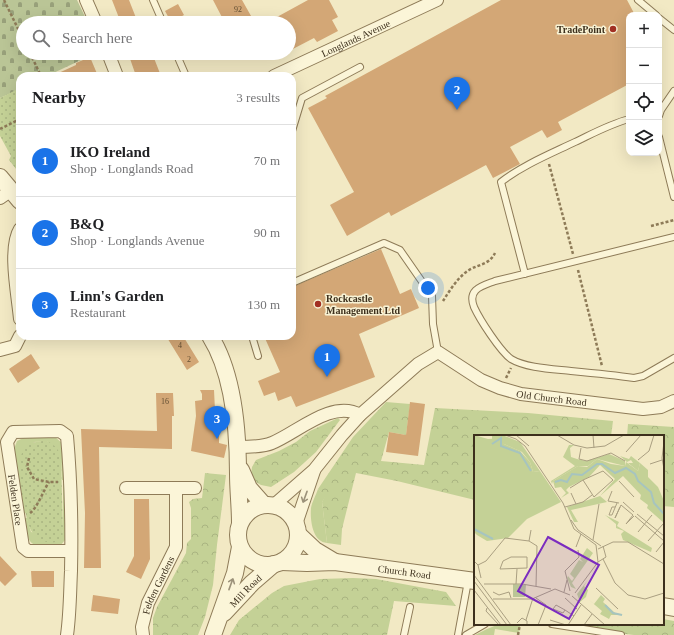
<!DOCTYPE html>
<meta charset="utf-8">
<style>
:root{--surface:#fff;--page:#f2f2f2;--text:#202124;--muted:#757577;--line:#e0e0e0;--accent:#1a73e8}
body{margin:0;font-family:"Times New Roman",serif;background:var(--page);color:var(--text)}
.controls{position:absolute;right:12px;top:12px;display:grid;overflow:hidden;border-radius:8px;box-shadow:0 4px 16px #0002}
.controls button{width:36px;height:36px;display:grid;place-items:center;padding:0;border:0;border-bottom:1px solid var(--line);background:var(--surface);color:var(--text);font:20px sans-serif}
.you{position:absolute;left:428px;top:288px;width:14px;height:14px;margin:-10px;border:3px solid #fff;border-radius:50%;background:#1a73e8;box-shadow:0 0 0 6px #1a73e833}
.badge{display:grid;place-items:center;width:26px;height:26px;border-radius:50%;background:var(--accent);color:#fff;font-size:13px;font-weight:700}
.pin{position:absolute;translate:-50% -33px;filter:drop-shadow(0 1px 2px #0008)}
.pin::after{content:'';position:absolute;top:21px;width:14px;height:12px;background:inherit;clip-path:polygon(0 0,100% 0,50% 100%)}
.list{margin:0;padding:0;list-style:none}
h2{display:flex;justify-content:space-between;align-items:center;height:52px;margin:0;padding:0 16px;font-size:17px}
h2 small{font-size:13px;font-weight:400;color:var(--muted)}
.list li{display:grid;grid-template-columns:26px 1fr auto;gap:12px;align-items:center;box-sizing:border-box;height:72px;padding:0 16px;border-top:1px solid var(--line)}
.list b{display:block;font-size:15px;white-space:nowrap}
.list p{margin:0;font-size:13px;white-space:nowrap;color:var(--muted)}
.list em{font-size:13px;font-style:normal;color:var(--muted)}
.icon{flex:none;width:22px;height:22px;fill:none;stroke:currentColor;stroke-width:2;stroke-linecap:round;stroke-linejoin:round}
.map{position:relative;flex:none;width:674px;height:635px;overflow:hidden}
.search{position:absolute;background:var(--surface);box-shadow:0 4px 16px #0002;left:16px;top:16px;width:280px;height:44px;display:flex;align-items:center;gap:10px;box-sizing:border-box;padding:0 14px;border-radius:22px;color:var(--muted);font-size:15px}
.panel{position:absolute;background:var(--surface);box-shadow:0 4px 16px #0002;left:16px;top:72px;width:280px;height:268px;border-radius:12px}
.map>svg:first-child{display:block}
.grass{fill:#c4d196}
.forest{fill:url(#forest-crowns)}
.cemetery{fill:url(#cemetery-stones)}
.park{fill:url(#park-dots)}
.building{fill:#d3a776}
.lines{fill:none;stroke-linecap:round;stroke-linejoin:round}
.service-casing{stroke:#8e7b58;stroke-width:8}
.minor-casing{stroke:#8e7b58;stroke-width:14}
.tertiary-casing{stroke:#8e7b58;stroke-width:18}
.path{stroke:#8e7b58;stroke-width:2.5;stroke-dasharray:3 2;stroke-linecap:butt}
.service{stroke:#fbf5d8;stroke-width:6}
.minor{stroke:#fbf5d8;stroke-width:12}
.tertiary{stroke:#fbf5d8;stroke-width:16}
.oneway{stroke:#9c927a}
.poi-dot{fill:#a23023;stroke:#f8f2d4;stroke-width:1.5}
.labels{text-anchor:middle;dominant-baseline:central;stroke-width:3;stroke-linejoin:round;paint-order:stroke}
.number-label{font-size:8px;fill:#624e33}
.poi-label{font-size:10px;font-weight:bold;fill:#3d301d;stroke:#f8f2d4;text-anchor:end}
.street-label{font-size:10px;fill:#3d301d;stroke:#f8f2d4}
.inset-river{fill:none;stroke:#a6c4bf;stroke-width:2}
.inset-road{fill:none;stroke:#aa9f81;stroke-width:1}
.view{fill:#7b2cbf;fill-opacity:0.15;stroke:#7b2cbf;stroke-width:2}
.inset-edge{fill:none;stroke:#3d301d;stroke-width:2}
</style>
<div class="map">
<svg width="674" height="635" viewBox="0 0 674 635">
<defs>
<pattern id="forest-crowns" width="20" height="18" patternUnits="userSpaceOnUse"><rect width="20" height="18" fill="#c4d196"/><path d="M2 6a3 3 0 1 1 6 0M12 15a3 3 0 1 1 6 0" fill="none" stroke="#a9b481"/></pattern>
<pattern id="cemetery-stones" width="16" height="16" patternUnits="userSpaceOnUse"><rect width="16" height="16" fill="#bac596"/><path d="M2 7V4a2 2 0 0 1 4 0v3zM10 15v-3a2 2 0 0 1 4 0v3z" fill="#98a07a"/></pattern>
<pattern id="park-dots" width="8" height="8" patternUnits="userSpaceOnUse"><rect width="8" height="8" fill="#c4d196"/><path d="M2 2h.1M6 6h.1" fill="none" stroke="#a9b481" stroke-width="1.8" stroke-linecap="round"/></pattern>
</defs>
<rect width="100%" height="100%" fill="#f2e9c4"/>
<path class="grass" d="M25,437H55L62,443L66,480H62L61,460L47,441L34,442L20,472L26,513H24L14,449L17,441Z
M63,484H66L65,540L60,546C30,546 29,549 24,518H27L31,532L61,540L63,529Z
M318,489L326,496L322,502L327,543C312,542 310,519 311,508C312,502 316,495 318,489Z
M497,625L520,626L519,633L495,629L494,635H475L487,629Z"/>
<path class="forest" d="M386,402L410,404L406,435L389,432L381,461L424,465L435,408L528,413L613,421L611,436H475V500L397,481L356,473L342,529L341,545L327,543L322,502L325,496L318,489L353,437Z
M338,418L340,420L316,452L294,472L271,487L261,485L254,481L251,475L252,467L256,460L279,451L296,442L310,431Z
M628,424L674,427V507L663,506V436H627Z
M205,473L226,475L217,545L213,585L205,617L198,635H153V618L157,607L186,553L187,543L191,539V508L189,502L193,499L202,498Z
M353,578L376,579L446,592L456,606L394,601L387,635H230L239,620L272,593L284,586L320,579Z
M663,619L674,621V635H634L584,629L556,624H663Z"/>
<path class="cemetery" d="M0,0H77L88,23H23V53H96L47,76H20V89L0,98Z"/>
<path class="park" d="M20,88V174L9,160L11,156L0,136V98Z
M47,441C56,446 60,450 61,460L63,529L62,540C52,545 38,542 32,532C25,522 17,471 20,460C20,457 22,453 23,451C29,442 37,441 47,441Z"/>
<path class="building" d="M112,0H129L138,23H121Z
M213,0H242L255,23H237L234,18L225,23Z
M308,0H329L338,17L332,20L338,31L317,42L314,38L289,51V23H266Z
M501,0H627L635,15H629V84L558,122L562,130L547,138L542,130L510,147L520,164L493,178L486,165L391,216L389,212L347,236L330,205L354,192L308,108L327,98L325,96Z
M178,4L184,15L171,22L165,11Z
M128,53H152L161,76H139L138,72L135,73Z
M90,57L98,76H52L76,65V63Z
M381,249L400,294L411,289L419,308L359,334L375,377L296,407L291,396L278,401L275,392L264,396L258,381L280,372L264,336H292V287Z
M166,336H183L199,362L187,370Z
M31,354L40,368L18,383L9,369Z
M200,390H214L216,431L219,432V443L227,445L224,458L191,451L196,416L195,401L202,400V394Z
M156,393H173L174,416H172V449L99,447L101,568H84L85,513L81,429L157,431Z
M410,402L425,404L418,456L386,452L389,432L406,435Z
M134,499H149L150,559L141,579L126,572L134,556Z
M0,556L17,574L5,586L0,581Z
M31,571H54V587H32Z
M93,595L120,599L118,614L91,611Z"/>
<g class="lines">
<g class="service-casing">
<path id="service" d="M153,0L163,23
M638,0L656,15
M659,18L674,30
M176,53L186,76
M659,116L661,110L674,91
M292,131L302,98L360,67
M659,137L674,197
M674,237L495,281C482,286 467,289 474,307C480,320 500,351 511,359C526,368 553,369 571,371C592,373 613,375 634,378L643,376L674,358
M525,274L501,182C523,165 550,154 575,142C592,134 610,124 629,119
M292,283L384,243L400,250L432,296L433,324L438,352
M252,336L258,356
M552,624L621,635
M404,635L410,607
M458,635L468,581
M466,635L485,624"/>
</g>
<g class="minor-casing">
<g id="minor">
<path d="M86,0L96,23"/>
<path d="M108,53L117,76"/>
<path id="s1" d="M274,76L437,0"/>
<path d="M0,198L10,191"/>
<path d="M20,229C8,248 18,296 20,319"/>
<path d="M0,350L15,346L20,336"/>
<path d="M238,447C248,447 263,447 272,443C297,433 332,399 360,415"/>
<path d="M126,488H195"/>
<path id="s2" d="M274,505L314,470L342,435L360,415L418,364L438,352L481,380L500,388L521,394L643,409L661,407L674,401"/>
<path d="M296,524L314,471"/>
<path id="s3" d="M67,635C70,614 70,592 71,571C72,526 71,481 67,436L60,431L13,432L7,442L23,547L28,551H71"/>
<path id="s4" d="M143,635L142,627L148,603L176,547V488"/>
</g>
</g>
<g class="tertiary-casing">
<g id="tertiary">
<path d="M0,177L20,201"/>
<path d="M210,336C234,374 238,430 238,474C238,490 240,507 240,523"/>
<path d="M241,470L249,488L264,505"/>
<circle cx="268" cy="535" r="30"/>
<path d="M298,534L315,550L335,562"/>
<path id="s5" d="M282,562L307,563L335,562L475,581"/>
<path d="M663,606L674,608"/>
<path id="s6" d="M224,613L252,583L274,564"/>
<path d="M213,635L235,573L240,547"/>
</g>
</g>
<path class="path" d="M4,0L23,39
M30,53L41,76
M0,129L20,119
M549,164L573,254
M651,226L674,220
M578,270L602,366
M443,301C450,290 458,277 469,270C479,264 489,265 495,253
M506,378L511,368
M29,458L27,467L34,479L49,482H58
M30,513C38,507 43,491 49,482
M518,635L520,624"/>
<use href="#service" class="service"/>
<use href="#minor" class="minor"/>
<use href="#tertiary" class="tertiary"/>
</g>
<defs><path id="oneway-shaft" d="M-6 0H5M1.5-3L5.5 0L1.5 3" fill="none" stroke-width="1.6" stroke-linecap="round" stroke-linejoin="round"/></defs>
<g class="oneway">
<use href="#oneway-shaft" transform="translate(305 497) rotate(110)"/>
<use href="#oneway-shaft" transform="translate(231 584) rotate(-70)"/>
</g>
<g class="poi-dot">
<circle cx="613" cy="29" r="4"/>
<circle cx="318" cy="304" r="4"/>
</g>
<g class="labels">
<g class="number-label">
<text x="238" y="9">92</text>
<text x="180" y="345">4</text>
<text x="189" y="359">2</text>
<text x="165" y="401">16</text>
</g>
<g class="poi-label">
<text x="605" y="29">TradePoint</text>
<text x="326" y="298" text-anchor="start">Rockcastle<tspan x="326" dy="12">Management Ltd</tspan></text>
</g>
<g class="street-label">
<text stroke="none"><textPath href="#s1" startOffset="90">Longlands Avenue</textPath></text>
<text stroke="none"><textPath href="#s2" startOffset="350">Old Church Road</textPath></text>
<text stroke="none"><textPath href="#s3" startOffset="325">Felden Place</textPath></text>
<text stroke="none"><textPath href="#s5" startOffset="123">Church Road</textPath></text>
<text stroke="none"><textPath href="#s4" startOffset="53">Felden Gardens</textPath></text>
<text stroke="none"><textPath href="#s6" startOffset="31">Mill Road</textPath></text>
</g>
</g>
<g transform="translate(474 435)">
<rect width="190" height="190" fill="#f2e9c4"/>
<path d="M18,0H28L46,7L66,36L59,37L56,27L48,17L30,9L24,4L18,5ZM95,10H100L96,13L97,22L103,24L112,26L135,19L151,26V31L123,24L114,31H104L79,46L78,49L77,46L101,31L89,22ZM146,21L155,24L157,21L166,28L164,36L154,28H159L157,25L153,27ZM127,160L131,164L129,167L141,178L149,180H137L135,184L126,179L128,176L114,164L120,169Z" fill="#c4d196"/>
<path d="M123,24L137,29L151,31L152,27L164,36L166,28L174,35V42L184,52L190,66V88L173,73L174,70L166,64L167,60L149,41L126,61L133,67L97,75L104,87H100L93,72L126,61L141,44L126,30L115,42L95,52L92,55L95,58L87,63L92,58L87,52L81,53L79,46L104,31L113,32ZM131,80L145,87L143,91L178,113L177,117L149,105L147,99L150,96L142,93V89ZM113,113L119,118L98,148L102,154L97,152L93,143L94,141L98,146L100,143L96,139L105,125L109,127L106,124ZM113,146L110,151L114,155L112,162L106,167L103,159Z" fill="#c4d196"/>
<path d="M39,149L52,150L51,162H39Z" fill="#bac596"/>
<path d="M0,0L14,4L28,3L30,9L46,16L56,27L59,37L66,36L87,67L53,84L34,103L13,106L3,100L0,97Z" fill="#c4d196"/>
<path class="inset-river" d="M18,9L27,3V11L46,18L57,36M81,47L87,45L93,47L98,39L108,40L123,29H128L141,38L152,33L161,39L164,46L177,57L180,68L190,79M0,94L19,104M131,170L139,178L148,180"/>
<path class="inset-road" d="M31,0L42,4L51,11L89,68L100,94L122,110L124,127M42,0L55,11M83,0L100,10L113,13L131,11L150,0M119,0L120,13M190,7L188,23L190,34M107,13L105,24L113,26L137,18L151,26M152,17L167,0M164,25L175,16L180,0M176,29L188,25M129,36L139,45L120,62L109,45ZM145,46L160,62M96,53L109,45M138,56L134,66L145,68M97,58L102,69M149,67L160,77M147,70L159,80M91,72L109,67L118,60M141,72H138L135,80H138L143,68M146,72L141,83L147,70M163,79L190,101M159,80L152,89L160,81M161,81L190,106M97,85L104,95L127,111M57,95L55,106L63,111L62,151M164,97L178,80M119,105L125,69M174,106L189,89M102,112L107,99M124,114L139,107H154L190,129M182,117L190,107M37,122H53V133L26,134L29,126ZM129,124L141,148L154,160L171,164L190,158M0,126L4,130L7,143M4,130L12,126L31,103L55,106M0,140L37,190M0,146L33,190M10,149H48L77,154M42,149L43,134M122,153L144,174M0,155L27,190M96,156L91,136L105,122L104,115M19,157L25,160L35,157L37,163M90,157L93,145M101,158L124,127L132,122L129,111M98,161L131,190M62,163L72,170L64,190M91,163L103,174M19,164H58L81,154L96,160M13,173L12,176L25,190M91,175L82,170L79,174L89,178L91,175L100,181M52,185L59,163M76,185L92,190M43,188L48,183L53,186V190M94,190L107,170M110,190L118,179"/>
<path class="view" d="M74,102L125,130L95,184L44,156Z"/>
<rect width="190" height="190" class="inset-edge"/>
</g>
</svg>
<div class="controls">
<button>+</button>
<button>−</button>
<button><svg class="icon" aria-label="locate" viewBox="0 0 24 24"><circle cx="12" cy="12" r="6"/><path d="M12 2v4M12 18v4M2 12h4M18 12h4"/></svg></button>
<button><svg class="icon" aria-label="layers" viewBox="0 0 24 24"><path d="M12 4l9 5-9 5-9-5zM3 14l9 5 9-5"/></svg></button>
</div>
<div class="you"></div>
<div class="pin badge" style="left:327px;top:377px">1</div>
<div class="pin badge" style="left:457px;top:110px">2</div>
<div class="pin badge" style="left:217px;top:439px">3</div>
<div class="search"><svg class="icon" aria-label="search" viewBox="0 0 24 24"><circle cx="10" cy="10" r="6"/><path d="M15 15l6 6"/></svg>Search here</div>
<section class="panel">
<h2>Nearby<small>3 results</small></h2>
<ul class="list">
<li><span class="badge">1</span><div><b>IKO Ireland</b><p>Shop · Longlands Road</p></div><em>70 m</em></li>
<li><span class="badge">2</span><div><b>B&amp;Q</b><p>Shop · Longlands Avenue</p></div><em>90 m</em></li>
<li><span class="badge">3</span><div><b>Linn's Garden</b><p>Restaurant</p></div><em>130 m</em></li>
</ul>
</section>
</div>
